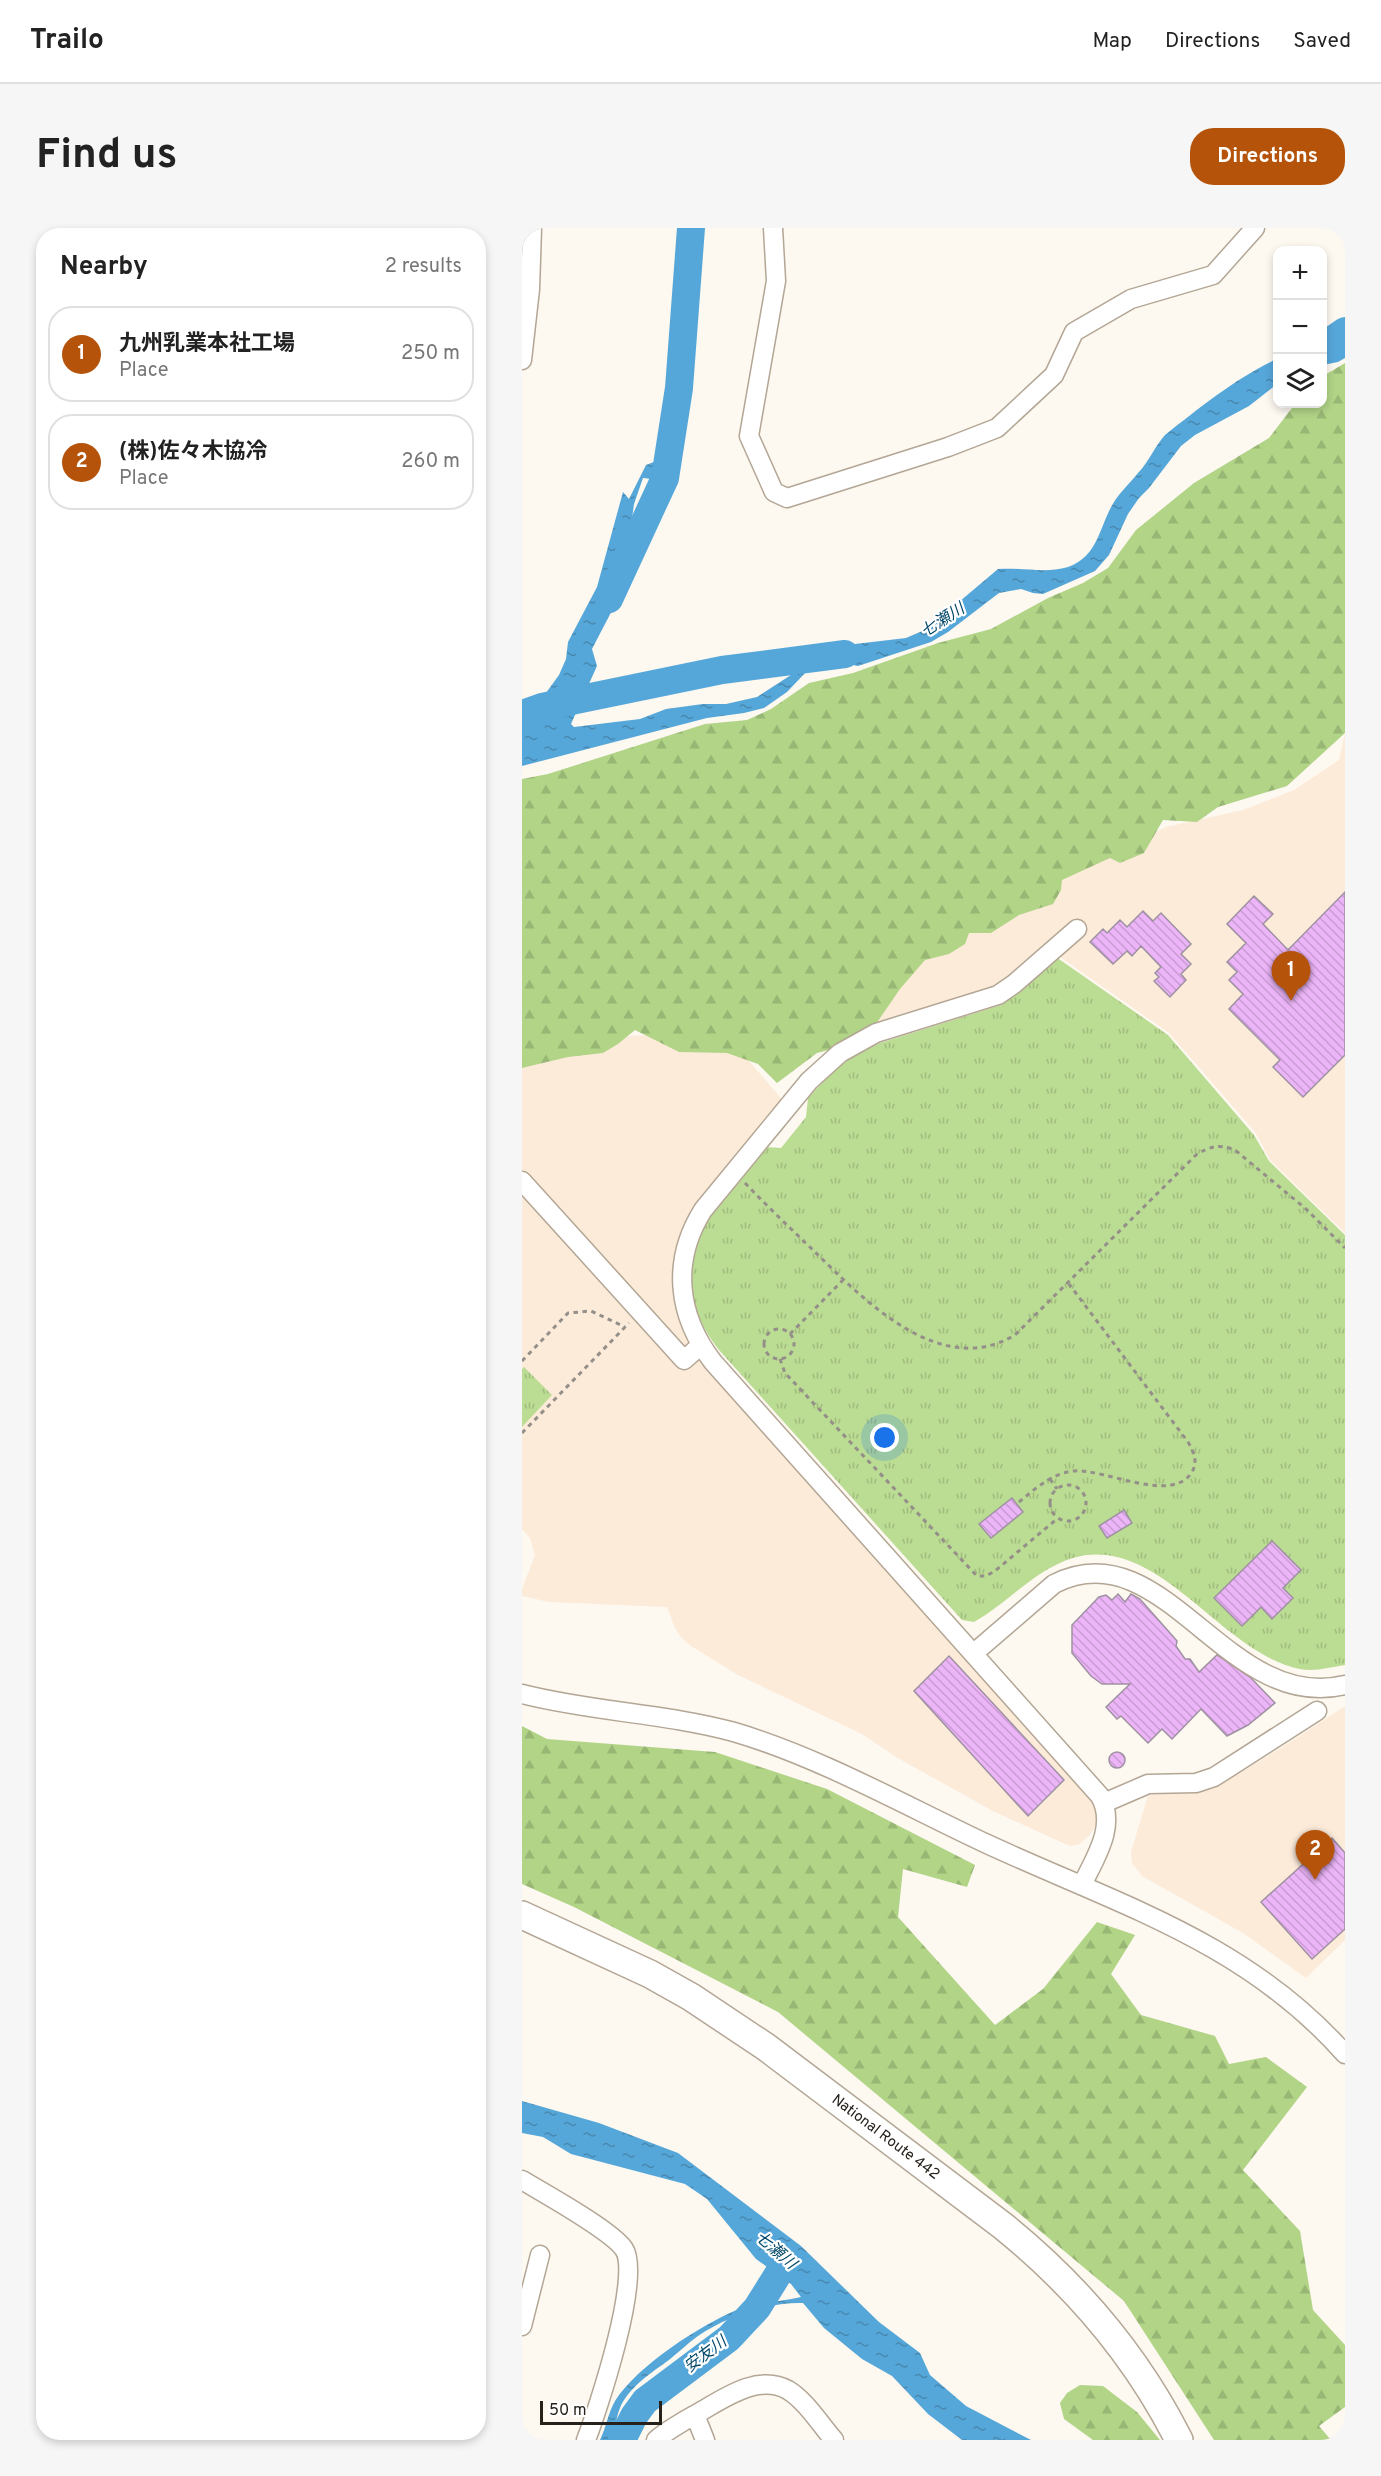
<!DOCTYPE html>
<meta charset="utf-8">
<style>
:root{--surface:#fff;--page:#f6f6f6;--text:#222;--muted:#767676;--line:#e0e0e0;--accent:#b45309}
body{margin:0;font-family:Overpass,"Noto Sans JP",sans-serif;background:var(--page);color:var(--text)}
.controls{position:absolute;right:18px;top:18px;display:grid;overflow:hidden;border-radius:12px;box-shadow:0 3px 9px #0003}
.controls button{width:54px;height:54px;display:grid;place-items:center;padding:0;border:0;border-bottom:2px solid var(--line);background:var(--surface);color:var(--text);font:30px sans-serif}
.scale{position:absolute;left:18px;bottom:15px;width:122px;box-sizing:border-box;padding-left:6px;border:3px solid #26211a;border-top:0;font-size:16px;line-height:21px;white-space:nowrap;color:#26211a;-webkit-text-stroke:4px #fff;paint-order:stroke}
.you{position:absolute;left:363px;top:1210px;width:21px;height:21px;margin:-15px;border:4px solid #fff;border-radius:50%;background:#1a73e8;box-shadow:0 0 0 9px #1a73e833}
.badge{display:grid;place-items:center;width:39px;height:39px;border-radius:50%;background:var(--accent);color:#fff;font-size:20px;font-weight:700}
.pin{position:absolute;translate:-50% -50px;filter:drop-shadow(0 2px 3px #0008)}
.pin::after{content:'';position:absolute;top:32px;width:21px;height:18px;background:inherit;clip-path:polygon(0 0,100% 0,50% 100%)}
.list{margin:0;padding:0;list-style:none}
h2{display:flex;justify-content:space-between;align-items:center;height:78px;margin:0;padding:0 24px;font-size:26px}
h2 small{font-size:20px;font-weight:400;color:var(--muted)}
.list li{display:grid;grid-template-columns:39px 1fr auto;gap:18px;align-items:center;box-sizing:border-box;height:96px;margin:0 12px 12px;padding:0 12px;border:2px solid var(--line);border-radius:24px}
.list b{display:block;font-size:22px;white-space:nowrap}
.list p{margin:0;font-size:20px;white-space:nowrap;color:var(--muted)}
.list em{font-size:20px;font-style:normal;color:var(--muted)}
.icon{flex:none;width:33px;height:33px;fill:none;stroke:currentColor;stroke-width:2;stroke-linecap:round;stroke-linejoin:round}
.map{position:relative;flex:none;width:823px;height:2212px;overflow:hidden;border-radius:24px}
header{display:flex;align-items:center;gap:36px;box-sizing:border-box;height:84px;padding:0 30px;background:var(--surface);border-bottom:2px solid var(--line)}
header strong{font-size:28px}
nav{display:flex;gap:33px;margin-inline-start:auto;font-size:21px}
.intro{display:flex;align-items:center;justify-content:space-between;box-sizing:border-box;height:144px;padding:0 36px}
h1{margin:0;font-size:42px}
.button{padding:15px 27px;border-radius:24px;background:var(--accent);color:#fff;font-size:21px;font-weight:700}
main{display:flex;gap:36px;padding:0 36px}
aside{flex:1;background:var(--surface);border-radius:24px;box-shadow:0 3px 9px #0003}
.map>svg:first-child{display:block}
.industrial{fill:#fdebda}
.grass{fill:url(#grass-tufts)}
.forest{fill:url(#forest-firs)}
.water{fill:url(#water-ripples)}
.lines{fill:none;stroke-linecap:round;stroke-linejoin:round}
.river{stroke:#56a7d9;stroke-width:28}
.building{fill:url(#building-back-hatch);stroke:#9e91a1;stroke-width:1.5}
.minor-casing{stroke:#b3a695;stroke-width:21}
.highway-casing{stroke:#b3a695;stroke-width:30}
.path{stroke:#948f88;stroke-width:3;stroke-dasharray:4.5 4.5;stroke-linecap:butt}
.minor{stroke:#fff;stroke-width:18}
.highway{stroke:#fff;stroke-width:27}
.labels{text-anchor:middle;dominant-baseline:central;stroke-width:4.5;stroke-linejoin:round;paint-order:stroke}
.street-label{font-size:15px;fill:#26211a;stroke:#fff}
.water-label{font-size:16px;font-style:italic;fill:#034869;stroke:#fff}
</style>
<header>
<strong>Trailo</strong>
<nav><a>Map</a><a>Directions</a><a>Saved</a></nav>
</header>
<div class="intro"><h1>Find us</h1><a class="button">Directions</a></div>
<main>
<aside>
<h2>Nearby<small>2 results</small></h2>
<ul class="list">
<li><span class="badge">1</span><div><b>九州乳業本社工場</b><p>Place</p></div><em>250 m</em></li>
<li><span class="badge">2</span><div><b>(株)佐々木協冷</b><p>Place</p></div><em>260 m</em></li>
</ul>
</aside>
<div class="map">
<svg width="823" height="2212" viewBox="0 0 823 2212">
<defs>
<pattern id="grass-tufts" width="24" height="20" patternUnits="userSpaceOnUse" patternTransform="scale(1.5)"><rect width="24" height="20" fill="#bbdc93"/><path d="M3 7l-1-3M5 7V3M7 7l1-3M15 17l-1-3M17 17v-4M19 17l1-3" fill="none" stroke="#a1bc7e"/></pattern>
<pattern id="forest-firs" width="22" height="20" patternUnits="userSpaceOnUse" patternTransform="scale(1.5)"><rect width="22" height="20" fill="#b1d487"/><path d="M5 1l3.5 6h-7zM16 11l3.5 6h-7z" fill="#98b674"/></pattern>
<pattern id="water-ripples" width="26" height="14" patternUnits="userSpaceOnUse" patternTransform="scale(1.5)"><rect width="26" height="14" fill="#56a7d9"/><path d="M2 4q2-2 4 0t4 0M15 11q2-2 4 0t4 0" fill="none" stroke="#4788af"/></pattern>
<pattern id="building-back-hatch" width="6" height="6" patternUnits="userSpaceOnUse" patternTransform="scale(1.5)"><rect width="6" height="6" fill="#ecb5f8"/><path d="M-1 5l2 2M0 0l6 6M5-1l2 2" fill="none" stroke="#ca9bd4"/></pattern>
</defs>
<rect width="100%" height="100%" fill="#fdf8f0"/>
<path class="industrial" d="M823,505V1005L748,932L733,904L647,805L535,727L540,703L485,752L456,765L370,790L346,799L427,680L531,653L644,599L721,582L772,562L817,532Z
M133,807L193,818L223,828L262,874L180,968L161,998L155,1024L156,1083L569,1569L576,1582L575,1595L567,1608L557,1616L549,1618L541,1615L471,1583L374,1529L340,1506L216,1447L169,1418L159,1409L153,1400L145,1379L27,1374L0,1368V1361L13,1327L8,1310L0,1301V836L104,808Z
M823,1478V1712L784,1750L721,1705L620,1648L610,1635L609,1624L626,1568L642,1563H676L694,1559L759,1520Z"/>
<path class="grass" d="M534,729L646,807L732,907L747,933L823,1007V1437C809,1439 792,1444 778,1441C698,1425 637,1305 551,1330C512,1342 486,1375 452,1394L440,1392L197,1122C132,1038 189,984 243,919L259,920L284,889L286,870L312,842L333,827L358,815L479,777Z
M2,1139L30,1167L0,1199V1141Z"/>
<path class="forest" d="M823,135V505L765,558L696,579L675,594L641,592L622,625L598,635L588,630L540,652L539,662L531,676L497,687L469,705H447L443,716L427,726L403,732L378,761L354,796L326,817L295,825L255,855L236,836L205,825L157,824L113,802L96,816L81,825L46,829L0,840V551L26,546L183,496L225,492L249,481L287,455L331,445L416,415L469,401L526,370L561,355L586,340L614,302L672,255L747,210L773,176H800L801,148Z
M0,1498L25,1511L193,1524L305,1561L453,1637L445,1659L381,1641L376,1689L473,1797L521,1761L575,1694L613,1707L589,1746L619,1787L693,1808L707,1836L744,1829L785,1859L721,1942L778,2003L791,2082L823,2117V2179L797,2198L809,2212H692L602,2073L256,1784L52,1679L0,1656Z
M558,2157L581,2158L615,2184L638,2212H571L542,2191L538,2175L545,2165Z"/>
<path class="water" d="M805,104L823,116V130L816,134L801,137V107Z
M755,131V156L727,178L673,207L659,218L627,260L617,270L606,286L587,327L573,343L521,366L511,365L499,361L477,365L426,404L409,414L336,438L326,436V427L285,443L265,464L242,480L222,485L185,490L0,538V498L37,447L44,431L46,414L75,359L101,264L107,271L124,237L137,232L141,205L147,211L145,226L148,235C156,228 154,216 154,208L159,205C166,220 155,233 153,248L132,241L129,251L121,250L112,276L102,351L96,371L70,421L75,438L49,496L52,499L118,491L144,481L181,476H204L235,469L275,443L291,426L316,418L384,410L405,401L476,341C500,339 522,346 546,339C577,328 577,298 592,274C599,263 608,255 616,245C627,234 632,219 643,207C676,181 717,148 755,131Z
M0,1873L77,1895L156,1925L279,2018L357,2094L398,2125L408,2147L444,2178L509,2212H440L406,2186L370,2148L340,2131L302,2100L281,2075C245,2074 205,2088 176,2108C166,2115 157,2124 147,2132C130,2144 106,2160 98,2180C94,2190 93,2202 90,2212H78C84,2200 86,2185 93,2173C115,2138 178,2097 217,2081C237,2074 259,2074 279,2069L269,2056L234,2031L185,1971L163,1956L49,1926L21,1909L0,1905Z"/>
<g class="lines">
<path class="river" d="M800,119L823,103
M87,371L143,250L157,160L169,0
M0,486L20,479L200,442L323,426
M100,2212L112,2188L123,2173L207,2110L235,2080L263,2035"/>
</g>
<path class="building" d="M823,664V827L781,869L751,839L758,832L707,781L721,766L707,752L715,744L705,734L724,715L705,696L732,668L751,686L741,696L766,722Z
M621,683L631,693L639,685L669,716L659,726L669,736L659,746L664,752L648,769L632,753L637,749L633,745L639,739L619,718L610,728L605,723L591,736L568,714L581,701L585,705L598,692L605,699Z
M490,1270L501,1284L469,1310L457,1296Z
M602,1282L610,1295L585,1310L577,1298Z
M750,1313L779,1342L761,1360L771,1370L750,1391L739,1379L720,1398L692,1370Z
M596,1366L603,1374L609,1366L618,1371L655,1413L654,1418L663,1431H668L677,1444L695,1427L729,1450L753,1475L726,1497L705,1508L679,1481L650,1511L640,1501L626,1515L599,1488L595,1491L584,1479L608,1456H580L569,1448L550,1425V1397L577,1369L584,1367L590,1372Z
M427,1428L542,1552L506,1588L392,1463Z
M587 1532a8 8 0 1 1 16 0a8 8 0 1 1-16 0Z
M810,1610L823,1625V1701L790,1731L739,1674Z"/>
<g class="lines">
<g class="minor-casing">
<path id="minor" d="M251,0L254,53L227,208L252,264L265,270L426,219L475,200L532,147L552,104L609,71L691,47L733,0
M0,132L8,61L10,0
M555,701L492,756L476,767L354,805L318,825L287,853L181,982C149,1033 155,1087 191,1134L578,1568C595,1598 573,1630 560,1657
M0,953L162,1132L179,1117
M452,1425L532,1356C642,1300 704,1486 823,1457
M0,1466C70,1484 142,1485 212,1504C297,1529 382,1577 463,1615C594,1676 723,1713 823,1826
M582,1575L626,1556L674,1555L692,1549L795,1483
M0,1952C23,1966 89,2002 102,2021C120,2048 76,2181 64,2212
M0,2098L18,2027
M173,2187L183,2212
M134,2212C147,2201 162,2193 176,2185C201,2171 236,2145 266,2162C284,2173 298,2196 312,2212"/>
</g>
<g class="highway-casing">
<g id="highway">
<path id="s1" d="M0,1687L128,1746L169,1769L244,1819L481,1998C554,2057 614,2127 657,2212"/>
</g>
</g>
<path class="path" d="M223,955C245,978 268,1000 291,1022C341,1071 418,1152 493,1107L674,927C688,918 697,916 713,922L784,981L823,1020
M242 1116a15 15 0 1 1 30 0a15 15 0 1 1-30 0Z
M268,1106L321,1052
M258,1131L263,1145L455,1348H464L473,1343L536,1290
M0,1133L46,1085L69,1083L103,1099
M0,1205L107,1095
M528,1251L535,1261
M528 1275a18 18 0 1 1 36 0a18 18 0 1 1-36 0Z
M497,1274C513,1261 530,1245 552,1243C582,1240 650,1277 670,1244C676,1234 672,1224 666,1214L547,1056"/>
<use href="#minor" class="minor"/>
<use href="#highway" class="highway"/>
</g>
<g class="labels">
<g class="street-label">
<text stroke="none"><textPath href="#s1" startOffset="428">National Route 442</textPath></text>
</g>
<g class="water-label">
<text transform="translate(421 393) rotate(-33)">七瀬川</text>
<text transform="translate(253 2023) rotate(41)">七瀬川</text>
<text transform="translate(184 2127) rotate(-37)">安友川</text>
</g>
</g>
</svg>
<div class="controls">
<button>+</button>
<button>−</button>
<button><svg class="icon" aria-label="layers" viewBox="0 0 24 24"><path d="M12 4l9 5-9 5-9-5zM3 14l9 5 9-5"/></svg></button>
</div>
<div class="scale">50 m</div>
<div class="you"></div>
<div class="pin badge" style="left:769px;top:773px">1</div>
<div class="pin badge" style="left:793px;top:1652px">2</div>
</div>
</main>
